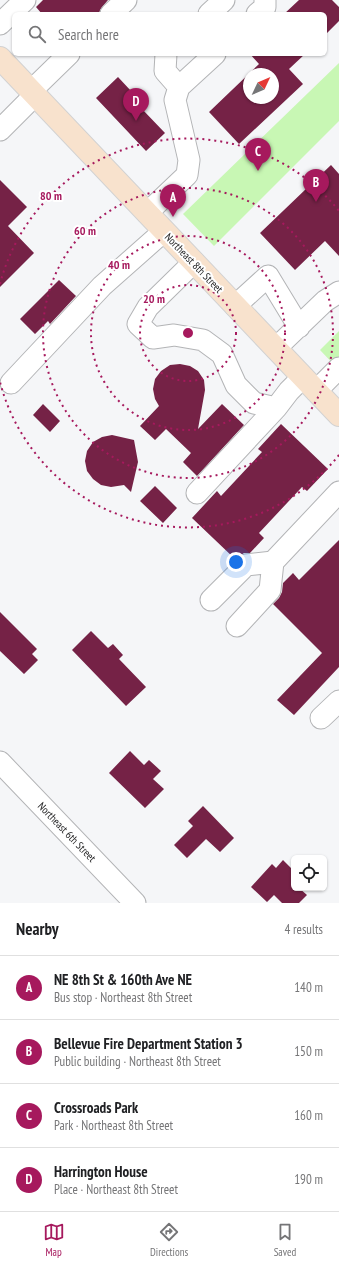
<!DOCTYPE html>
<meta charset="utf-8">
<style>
:root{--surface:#fff;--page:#f2f2f2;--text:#202124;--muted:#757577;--line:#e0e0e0;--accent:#a6195d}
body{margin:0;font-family:"PT Sans Narrow",sans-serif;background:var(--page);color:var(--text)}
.controls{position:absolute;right:12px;bottom:12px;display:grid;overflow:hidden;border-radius:6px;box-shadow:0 1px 3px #0004}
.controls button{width:36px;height:36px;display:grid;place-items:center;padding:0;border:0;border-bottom:1px solid var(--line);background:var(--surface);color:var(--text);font:20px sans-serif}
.compass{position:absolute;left:243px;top:68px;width:36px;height:36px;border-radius:50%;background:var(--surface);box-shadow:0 1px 3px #0004;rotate:46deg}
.you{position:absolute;left:236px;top:562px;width:14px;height:14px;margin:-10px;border:3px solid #fff;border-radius:50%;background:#1a73e8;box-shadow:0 0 0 6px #1a73e833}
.badge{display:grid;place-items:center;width:26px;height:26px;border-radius:50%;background:var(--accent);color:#fff;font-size:13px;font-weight:700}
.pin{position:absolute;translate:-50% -33px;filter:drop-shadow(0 1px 2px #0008)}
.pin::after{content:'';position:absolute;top:21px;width:14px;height:12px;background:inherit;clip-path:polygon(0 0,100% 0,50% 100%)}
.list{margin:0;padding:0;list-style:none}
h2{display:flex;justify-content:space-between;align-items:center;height:52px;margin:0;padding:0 16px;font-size:17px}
h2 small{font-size:13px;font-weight:400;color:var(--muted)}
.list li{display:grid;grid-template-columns:26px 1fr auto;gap:12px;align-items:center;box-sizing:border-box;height:64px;padding:0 16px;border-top:1px solid var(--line)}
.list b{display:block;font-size:15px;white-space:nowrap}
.list p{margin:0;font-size:13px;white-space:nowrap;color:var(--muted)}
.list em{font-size:13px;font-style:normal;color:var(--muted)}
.icon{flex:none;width:22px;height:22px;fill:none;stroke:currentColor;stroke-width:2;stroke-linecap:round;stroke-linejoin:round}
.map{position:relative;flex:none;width:339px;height:903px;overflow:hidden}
.search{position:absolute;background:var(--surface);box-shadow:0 1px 3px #0004;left:12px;right:12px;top:12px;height:44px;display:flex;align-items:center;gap:10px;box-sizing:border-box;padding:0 14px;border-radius:6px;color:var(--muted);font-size:15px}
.sheet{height:308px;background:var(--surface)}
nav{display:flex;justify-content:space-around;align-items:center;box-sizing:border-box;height:56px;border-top:1px solid var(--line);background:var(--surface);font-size:11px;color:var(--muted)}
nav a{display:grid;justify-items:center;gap:2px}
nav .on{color:var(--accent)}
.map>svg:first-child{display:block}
.green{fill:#c8f7b4}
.building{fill:#752246;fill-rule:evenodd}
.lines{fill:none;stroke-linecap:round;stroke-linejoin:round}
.minor-casing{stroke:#b3b4b6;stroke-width:23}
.major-casing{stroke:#d2d2d2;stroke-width:24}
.minor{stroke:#fff;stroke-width:21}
.major{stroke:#f8e2cd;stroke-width:22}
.ring{fill:none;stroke:#a6195d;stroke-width:2;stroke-dasharray:2 4}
.labels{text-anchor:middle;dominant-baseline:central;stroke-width:4;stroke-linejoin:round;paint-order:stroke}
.street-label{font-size:11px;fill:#1e1e1f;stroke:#fff}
.centre{fill:#a6195d;stroke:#fff;stroke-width:2}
.ring-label{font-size:12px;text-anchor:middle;font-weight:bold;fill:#a6195d;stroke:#fff;stroke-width:4;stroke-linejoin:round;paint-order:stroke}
</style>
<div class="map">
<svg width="339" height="903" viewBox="0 0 339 903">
<rect width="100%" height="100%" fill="#f5f6f8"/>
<path class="green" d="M339,63V121L214,246L183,214Z
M339,331V370L320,350Z"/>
<path class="building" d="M43,0H108L103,6L100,10L99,14H42L36,7Z
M299,0H332L339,7V21L325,35V14H284Z
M250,54H305L289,69L303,84L239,144L209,112L259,64ZM249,74H273V98H249Z
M118,77L145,106L142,109L165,133L146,151L96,98Z
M331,165L339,174V256L325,241L295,270L260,233Z
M0,180L27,207L8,226L34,253L0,287Z
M59,280L76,296L50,324L48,321L35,334L20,319Z
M180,364L190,366L198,371L204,380L205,390L198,429L222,404L244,425L197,476L183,462L191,453L166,429L155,440L140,426L159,406L155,399L153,389L155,379L161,371L170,365Z
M43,404L60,421L50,432L33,415Z
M281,424L328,469L307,491L302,487L259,533L264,538L250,553H244L235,559L192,518L217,491L221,496L262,452L258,449Z
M112,435L134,440L138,462L131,492L124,485L111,487L101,485L93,479L87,471L85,461L87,451L93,442L102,437Z
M155,486L177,508L163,523L140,501Z
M339,540V667L294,715L277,700L322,653L273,604L279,598L282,592L283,583L293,573L299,580Z
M0,612L37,649L32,654L38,660L24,674L0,651Z
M91,631L108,648L113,644L123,655L119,659L146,687L126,706L72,650Z
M130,751L144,765L149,760L161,771L153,779L164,789L145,808L109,773Z
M203,806L234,838L220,852L206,839L187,858L174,845L193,826L188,821Z
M283,860L294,871V888H299L307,895L299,903H282L274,895L267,902L251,887L272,864L276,868Z"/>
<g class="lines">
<g class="minor-casing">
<path id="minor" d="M111,14L126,0
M209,14L224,0
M257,14L265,7V0
M0,24L25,0
M166,54L165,71L179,87
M31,91L69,54
M0,130L35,95
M147,213L187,175L189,160L175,100L179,87L215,54
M194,262L148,307L138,324L153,338L174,335L203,340L222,354L236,385L254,403L276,408L289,391L303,377
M235,306L268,276L299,327
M276,348L325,301L339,292
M11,383L102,286L164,231
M316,391L339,368
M197,493L276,408
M211,600L246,565L273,562L339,492
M237,626L270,590L273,562
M321,718L339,701
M0,762L135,903"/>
</g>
<g class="major-casing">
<path id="major" d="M0,58L339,415"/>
</g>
<use href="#minor" class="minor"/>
<use href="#major" class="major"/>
</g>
<g class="ring">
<circle cx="188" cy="333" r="48"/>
<circle cx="188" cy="333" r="97"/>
<circle cx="188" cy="333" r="145"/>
<path d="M339 455A194 194 0 0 1 0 382M0 284A194 194 0 0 1 339 211"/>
</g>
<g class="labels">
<g class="street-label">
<text transform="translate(194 263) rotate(46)">Northeast 8th Street</text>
<text transform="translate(67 832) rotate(46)">Northeast 6th Street</text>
</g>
</g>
<circle cx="188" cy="333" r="6" class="centre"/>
<g class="ring-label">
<text x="51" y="200">80 m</text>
<text x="85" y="235">60 m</text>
<text x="119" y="269">40 m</text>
<text x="154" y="303">20 m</text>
</g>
</svg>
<div class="controls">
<button><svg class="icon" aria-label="locate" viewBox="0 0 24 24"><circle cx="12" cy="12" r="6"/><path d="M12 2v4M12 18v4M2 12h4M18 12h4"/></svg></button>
</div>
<svg class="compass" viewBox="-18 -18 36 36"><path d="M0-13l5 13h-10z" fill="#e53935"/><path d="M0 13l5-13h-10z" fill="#757577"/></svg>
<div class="you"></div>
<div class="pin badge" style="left:173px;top:217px">A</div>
<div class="pin badge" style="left:316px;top:202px">B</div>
<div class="pin badge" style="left:258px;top:171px">C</div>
<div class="pin badge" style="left:136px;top:121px">D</div>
<div class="search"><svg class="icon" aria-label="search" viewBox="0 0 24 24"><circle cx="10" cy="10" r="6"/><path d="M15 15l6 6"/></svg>Search here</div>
</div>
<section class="sheet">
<h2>Nearby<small>4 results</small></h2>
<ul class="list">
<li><span class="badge">A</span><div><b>NE 8th St &amp; 160th Ave NE</b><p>Bus stop · Northeast 8th Street</p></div><em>140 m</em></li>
<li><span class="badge">B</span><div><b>Bellevue Fire Department Station 3</b><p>Public building · Northeast 8th Street</p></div><em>150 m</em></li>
<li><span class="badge">C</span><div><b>Crossroads Park</b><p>Park · Northeast 8th Street</p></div><em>160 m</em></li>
<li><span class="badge">D</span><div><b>Harrington House</b><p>Place · Northeast 8th Street</p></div><em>190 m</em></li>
</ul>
</section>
<nav>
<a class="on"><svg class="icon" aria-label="map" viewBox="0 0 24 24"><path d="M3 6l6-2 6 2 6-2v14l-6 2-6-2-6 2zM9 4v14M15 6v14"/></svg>Map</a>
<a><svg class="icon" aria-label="directions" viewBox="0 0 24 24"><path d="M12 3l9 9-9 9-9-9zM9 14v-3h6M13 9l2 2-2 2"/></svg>Directions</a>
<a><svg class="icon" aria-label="saved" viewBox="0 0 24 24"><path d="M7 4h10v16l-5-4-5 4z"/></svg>Saved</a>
</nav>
